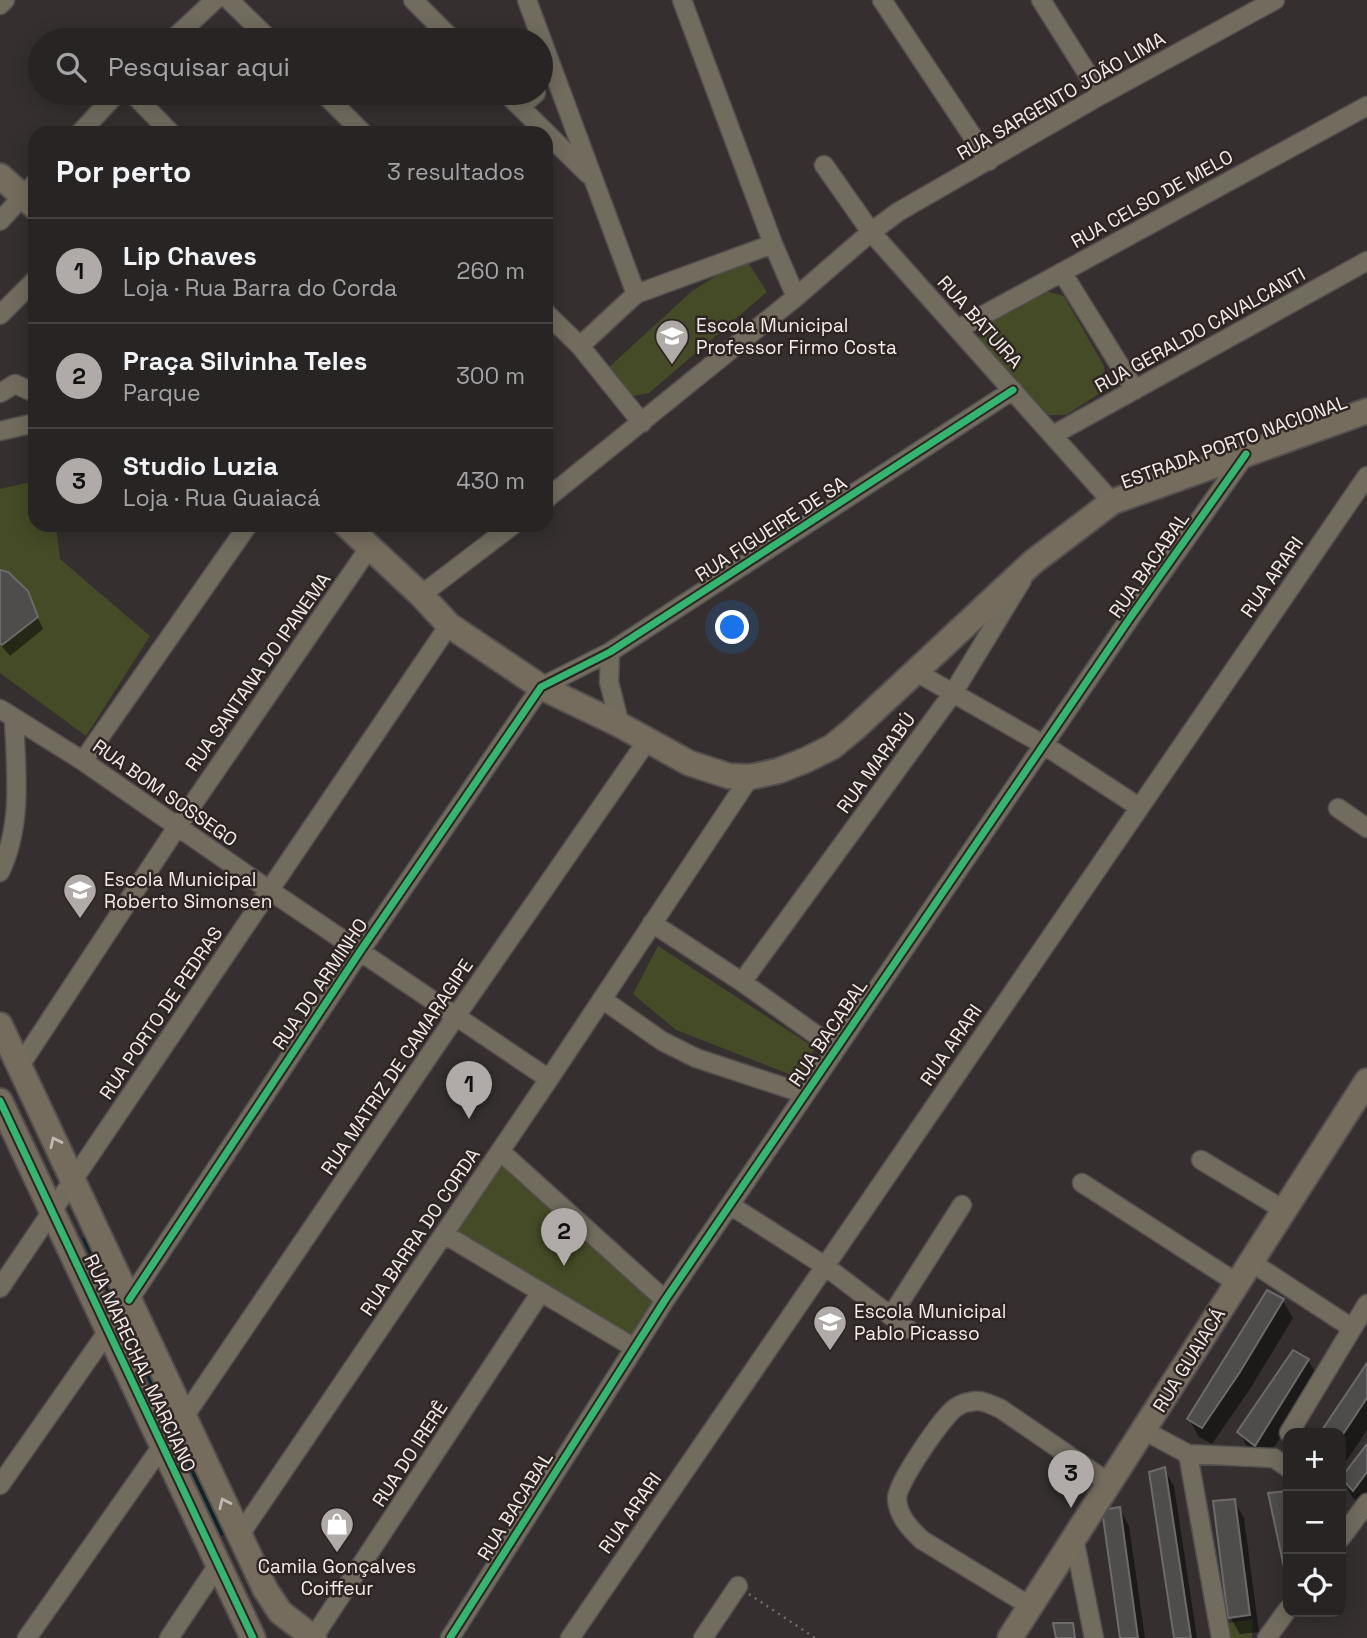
<!DOCTYPE html>
<html lang="pt">
<meta charset="utf-8">
<style>
:root{--surface:#282423;--page:#343030;--text:#f1f3f6;--muted:#a5a4a6;--line:#444141;--accent:#b0aba9}
body{margin:0;font-family:"Space Grotesk",sans-serif;background:var(--page);color:var(--text)}
.controls{position:absolute;right:21px;bottom:21px;display:grid;overflow:hidden;border-radius:14px;box-shadow:0 4px 18px #0003}
.controls button{width:63px;height:63px;display:grid;place-items:center;padding:0;border:0;border-bottom:2px solid var(--line);background:var(--surface);color:var(--text);font:35px sans-serif}
.you{position:absolute;left:733px;top:628px;width:24px;height:24px;margin:-18px;border:5px solid #fff;border-radius:50%;background:#1a73e8;box-shadow:0 0 0 10px #1a73e833}
.badge{display:grid;place-items:center;width:46px;height:46px;border-radius:50%;background:var(--accent);color:#111;font-size:23px;font-weight:700}
.pin{position:absolute;translate:-50% -58px;filter:drop-shadow(0 2px 4px #0008)}
.pin::after{content:'';position:absolute;top:37px;width:24px;height:21px;background:inherit;clip-path:polygon(0 0,100% 0,50% 100%)}
.list{margin:0;padding:0;list-style:none}
h2{display:flex;justify-content:space-between;align-items:center;height:91px;margin:0;padding:0 28px;font-size:30px}
h2 small{font-size:23px;font-weight:400;color:var(--muted)}
.list li{display:grid;grid-template-columns:46px 1fr auto;gap:21px;align-items:center;box-sizing:border-box;height:105px;padding:0 28px;border-top:2px solid var(--line)}
.list b{display:block;font-size:26px;white-space:nowrap}
.list p{margin:0;font-size:23px;white-space:nowrap;color:var(--muted)}
.list em{font-size:23px;font-style:normal;color:var(--muted)}
.icon{flex:none;width:38px;height:38px;fill:none;stroke:currentColor;stroke-width:2;stroke-linecap:round;stroke-linejoin:round}
.map{position:relative;flex:none;width:1367px;height:1638px;overflow:hidden}
.search{position:absolute;background:var(--surface);box-shadow:0 4px 18px #0003;left:28px;top:28px;width:525px;height:77px;display:flex;align-items:center;gap:18px;box-sizing:border-box;padding:0 24px;border-radius:38px;color:var(--muted);font-size:26px}
.panel{position:absolute;background:var(--surface);box-shadow:0 4px 18px #0003;left:28px;top:126px;width:525px;height:406px;border-radius:21px}
.map>svg:first-child{display:block}
.green{fill:#454b27}
.shadow{fill:#0007}
.lines{fill:none;stroke-linecap:round;stroke-linejoin:round}
.stream{stroke:#0c232a;stroke-width:4.5}
.building{fill:#4f4c4c;stroke:#6d6a6c;stroke-width:2}
.street-casing{stroke:#534f4e;stroke-width:21}
.secondary-casing{stroke:#534f4e;stroke-width:28}
.path{stroke:#726d65;stroke-width:2.5;stroke-dasharray:2 5;stroke-linecap:butt}
.street{stroke:#716c5e;stroke-width:18}
.secondary{stroke:#756c5e;stroke-width:24}
.cycleway-casing{stroke:#2e2522;stroke-width:11}
.cycleway{stroke:#33b770;stroke-width:7}
.oneway{stroke:#c1b9b3}
.labels{text-anchor:middle;dominant-baseline:central;stroke-width:5;stroke-linejoin:round;paint-order:stroke}
.street-label{font-size:19px;fill:#f3edeb;stroke:#2e2522}
.poi-label{font-size:19px;fill:#f3edeb;stroke:#2e2522;text-anchor:start}
</style>
<div class="map">
<svg width="1367" height="1638" viewBox="0 0 1367 1638">
<rect width="100%" height="100%" fill="#35302f"/>
<path class="green" d="M745,258L767,292L649,393L633,396L607,369L692,291Z
M1041,290L1064,296L1104,366L1105,381L1100,393L1066,415H1049L986,350L979,338L983,325Z
M35,481V525H56L60,559L150,636L86,736L0,673V489Z
M658,946L815,1048L799,1078L676,1030L633,994Z
M501,1164L656,1300L631,1340L455,1231Z
M1253,1619L1252,1638H1225L1223,1624Z"/>
<path class="shadow" d="M0,572L26,592L43,629L10,656L0,644Z
M1283,1301L1293,1318L1250,1389L1212,1444L1199,1437L1189,1419Z
M1308,1360L1318,1377L1265,1462L1249,1450L1239,1432Z
M1367,1366V1430L1341,1469V1433H1322Z
M1367,1446V1502L1364,1507L1352,1497L1342,1479Z
M1164,1469L1174,1486L1197,1638H1175Z
M1286,1493L1288,1497V1574L1270,1495Z
M1234,1501L1244,1518L1259,1632L1240,1634L1230,1617Z
M1120,1509L1129,1526L1145,1638H1121Z"/>
<g class="lines">
<path class="stream" d="M85,1239L222,1533"/>
</g>
<path class="building" d="M0,570L8,572L28,591L38,617L2,645L0,643Z
M1267,1290L1284,1299L1240,1372L1202,1428L1187,1419Z
M1293,1350L1309,1359L1255,1446L1237,1432Z
M1367,1363V1398L1341,1437V1433H1320Z
M1367,1444V1472L1353,1491L1341,1478Z
M1165,1467L1191,1638H1174L1149,1472Z
M1287,1491L1288,1571L1285,1572L1268,1493Z
M1235,1499L1250,1615L1228,1618L1213,1501Z
M1120,1507L1138,1638H1120L1102,1510Z
M1053,1623H1073L1075,1638H1056Z"/>
<g class="lines">
<g class="street-casing">
<path id="street" d="M229,0L270,40
M413,0L453,40
M527,0L636,294
M682,0L773,244L796,297
M882,0L989,161
M1041,0L1101,95
M0,5L5,0
M172,40L215,0
M132,93L171,133
M323,93L363,133
M506,93L588,174
M520,107L536,93
M80,133L117,93
M824,165L871,232L1112,502
M0,221L35,183
M1062,272L1135,390
M546,313L580,346L642,423
M0,315L35,280
M958,329L1367,106
M580,346L636,294L773,244
M0,393L15,384L35,393
M0,431L35,423
M1053,435L1367,261
M546,499L796,297L871,232L898,212L1101,95L1275,0
M421,595L513,525
M610,652L609,682L620,725
M916,672L1044,745L1139,807
M0,709L83,761L269,890L549,1079
M83,761L248,525
M1338,808L1367,828
M0,872C23,824 16,771 14,719
M652,923L742,982L836,1049
M742,982L953,693L1022,580
M602,999L662,1041L696,1058L805,1094
M19,1067L177,827L369,548
M500,1151L665,1300
M1201,1160L1284,1210
M1082,1183L1237,1283
M730,1205L825,1266L908,1329
M444,1234L633,1347
M1251,1262L1352,1328
M0,1288L449,625
M129,1300L361,950L541,687L610,652L1013,390
M891,1316L962,1205
M184,1417L456,1016L647,741
M1145,1431L1188,1454L1274,1458L1288,1468
M1289,1433L1367,1304
M1188,1454L1221,1638
M0,1485L108,1331
M239,1536L549,1079L750,777
M1074,1538L1094,1638
M1341,1538L1367,1503
M1030,1606L922,1540C910,1529 898,1516 897,1499C896,1484 942,1418 955,1408C958,1406 965,1402 970,1402C981,1399 990,1404 1001,1409L1109,1483
M27,1638L162,1446
M169,1638L218,1565
M313,1638L541,1292
M450,1638L665,1300L1130,618L1246,454
M570,1638L1367,476
M703,1638L738,1586
M1267,1638L1288,1609"/>
</g>
<g class="secondary-casing">
<path id="secondary" d="M0,176L35,207
M346,525L421,595L449,625L541,687L620,725L689,763L729,776L750,777L778,771L806,760L832,747L854,729L1033,562L1112,502L1367,411
M0,1025L265,1589L280,1612L314,1638
M0,1101L253,1638
M1010,1638L1367,1081"/>
</g>
<path class="path" d="M749,1594L815,1638"/>
<use href="#street" class="street"/>
<use href="#secondary" class="secondary"/>
<g class="cycleway-casing">
<path id="cycleway" d="M0,1101L253,1638
M129,1300L361,950L541,687L610,652L1013,390
M450,1638L665,1300L1130,618L1246,454"/>
</g>
<use href="#cycleway" class="cycleway"/>
</g>
<defs><path id="oneway-chevron" d="M-2-3.5L2.5 0L-2 3.5" fill="none" stroke-width="1.6" stroke-linecap="round" stroke-linejoin="round" transform="scale(1.75)"/></defs>
<g class="oneway">
<use href="#oneway-chevron" transform="translate(55 1142) rotate(-115)"/>
<use href="#oneway-chevron" transform="translate(224 1503) rotate(-115)"/>
</g>
<defs>
<g id="school-pin" transform="scale(1.75)"><path d="M0 17L-7.5 6A9.5 9.5 0 1 1 7.5 6Z" fill="#b0aba9" stroke="#2e2522"/><path d="M0-5L7-2L0 1L-7-2ZM-4 1L0 2.5L4 1V4Q0 6-4 4Z" fill="#fff"/></g>
<g id="shop-pin" transform="scale(1.75)"><path d="M0 17L-7.5 6A9.5 9.5 0 1 1 7.5 6Z" fill="#b0aba9" stroke="#2e2522"/><path d="M-5-2.5h2.3a2.7 3.5 0 0 1 5.4 0H5L5.5 6h-11ZM-1.5-2.5h3a1.5 2.3 0 0 0-3 0Z" fill="#fff"/></g>
</defs>
<g fill-rule="evenodd">
<use href="#school-pin" x="672" y="336"/>
<use href="#school-pin" x="80" y="890"/>
<use href="#school-pin" x="830" y="1322"/>
<use href="#shop-pin" x="337" y="1524"/>
</g>
<g class="labels">
<g class="street-label">
<text transform="translate(1061 96) rotate(-30)">RUA SARGENTO JOÃO LIMA</text>
<text transform="translate(1152 199) rotate(-29)">RUA CELSO DE MELO</text>
<text transform="translate(980 322) rotate(48)">RUA BATUIRA</text>
<text transform="translate(1200 330) rotate(-29)">RUA GERALDO CAVALCANTI</text>
<text transform="translate(1234 442) rotate(-20)">ESTRADA PORTO NACIONAL</text>
<text transform="translate(771 529) rotate(-33)">RUA FIGUEIRE DE SA</text>
<text transform="translate(1149 565) rotate(-55)">RUA BACABAL</text>
<text transform="translate(1272 577) rotate(-55)">RUA ARARI</text>
<text transform="translate(258 672) rotate(-55)">RUA SANTANA DO IPANEMA</text>
<text transform="translate(876 763) rotate(-54)">RUA MARABÚ</text>
<text transform="translate(165 793) rotate(35)">RUA BOM SOSSEGO</text>
<text transform="translate(320 984) rotate(-56)">RUA DO ARMINHO</text>
<text transform="translate(161 1013) rotate(-56)">RUA PORTO DE PEDRAS</text>
<text transform="translate(828 1033) rotate(-56)">RUA BACABAL</text>
<text transform="translate(951 1045) rotate(-56)">RUA ARARI</text>
<text transform="translate(397 1067) rotate(-56)">RUA MATRIZ DE CAMARAGIPE</text>
<text transform="translate(420 1232) rotate(-56)">RUA BARRA DO CORDA</text>
<text transform="translate(1189 1360) rotate(-58)">RUA GUAIACÁ</text>
<text transform="translate(140 1363) rotate(65)">RUA MARECHAL MARCIANO</text>
<text transform="translate(410 1454) rotate(-57)">RUA DO IRERÊ</text>
<text transform="translate(515 1506) rotate(-58)">RUA BACABAL</text>
<text transform="translate(630 1513) rotate(-55)">RUA ARARI</text>
</g>
<g class="poi-label">
<text x="696" y="325">Escola Municipal<tspan x="696" dy="22">Professor Firmo Costa</tspan></text>
<text x="104" y="879">Escola Municipal<tspan x="104" dy="22">Roberto Simonsen</tspan></text>
<text x="854" y="1311">Escola Municipal<tspan x="854" dy="22">Pablo Picasso</tspan></text>
<text x="337" y="1566" text-anchor="middle">Camila Gonçalves<tspan x="337" dy="22">Coiffeur</tspan></text>
</g>
</g>
</svg>
<div class="controls">
<button>+</button>
<button>−</button>
<button><svg class="icon" aria-label="locate" viewBox="0 0 24 24"><circle cx="12" cy="12" r="6"/><path d="M12 2v4M12 18v4M2 12h4M18 12h4"/></svg></button>
</div>
<div class="you"></div>
<div class="pin badge" style="left:469px;top:1119px">1</div>
<div class="pin badge" style="left:564px;top:1266px">2</div>
<div class="pin badge" style="left:1071px;top:1508px">3</div>
<div class="search"><svg class="icon" aria-label="search" viewBox="0 0 24 24"><circle cx="10" cy="10" r="6"/><path d="M15 15l6 6"/></svg>Pesquisar aqui</div>
<section class="panel">
<h2>Por perto<small>3 resultados</small></h2>
<ul class="list">
<li><span class="badge">1</span><div><b>Lip Chaves</b><p>Loja · Rua Barra do Corda</p></div><em>260 m</em></li>
<li><span class="badge">2</span><div><b>Praça Silvinha Teles</b><p>Parque</p></div><em>300 m</em></li>
<li><span class="badge">3</span><div><b>Studio Luzia</b><p>Loja · Rua Guaiacá</p></div><em>430 m</em></li>
</ul>
</section>
</div>
